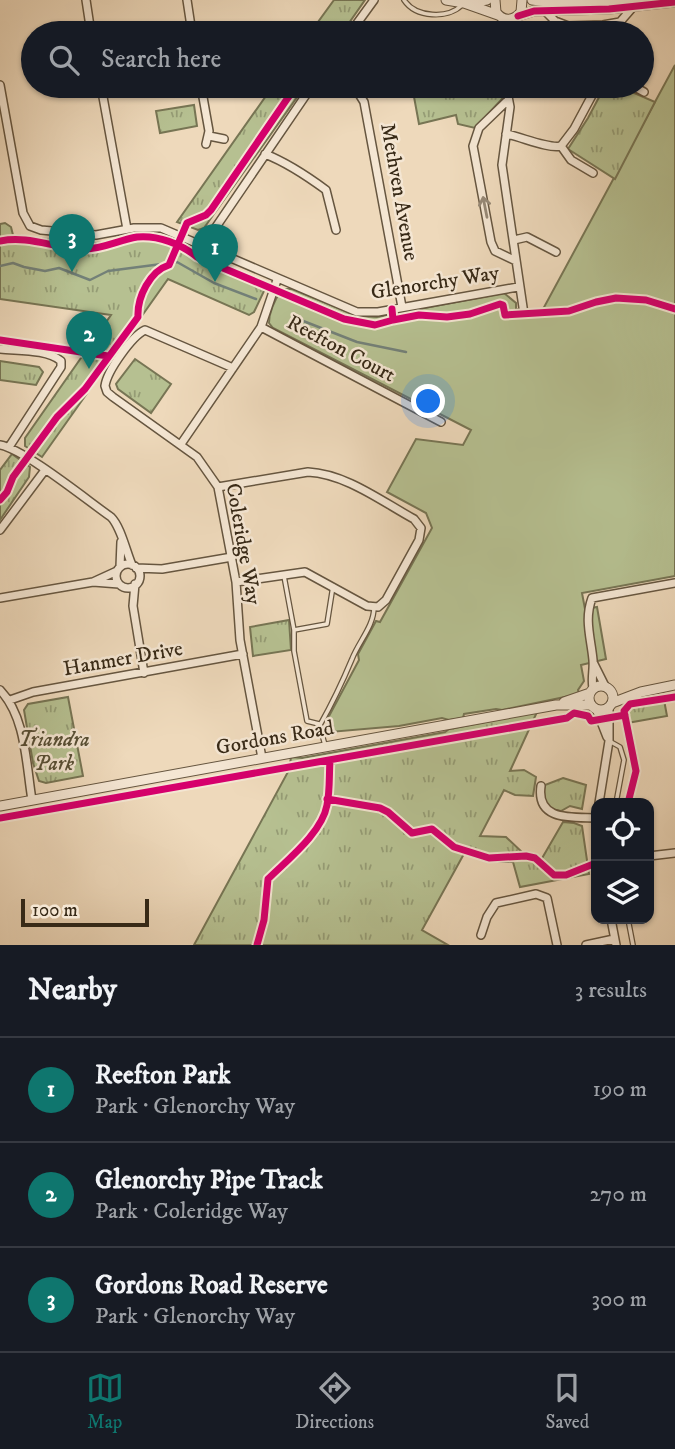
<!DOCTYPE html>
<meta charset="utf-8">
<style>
:root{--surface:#171b24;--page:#242831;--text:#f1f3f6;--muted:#9ea1a6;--line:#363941;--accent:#0f766e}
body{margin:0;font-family:"IM FELL DW Pica",serif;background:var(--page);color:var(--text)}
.controls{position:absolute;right:21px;bottom:21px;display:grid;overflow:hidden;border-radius:14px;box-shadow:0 2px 5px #0004}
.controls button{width:63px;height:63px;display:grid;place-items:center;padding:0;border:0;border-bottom:2px solid var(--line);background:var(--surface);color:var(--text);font:35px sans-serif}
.scale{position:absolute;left:21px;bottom:18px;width:128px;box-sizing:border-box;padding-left:7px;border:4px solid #382a17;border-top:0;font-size:19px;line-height:24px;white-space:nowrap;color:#382a17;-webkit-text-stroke:5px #f4e6d3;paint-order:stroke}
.you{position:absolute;left:429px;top:402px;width:24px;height:24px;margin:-18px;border:5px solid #fff;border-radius:50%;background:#1a73e8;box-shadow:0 0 0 10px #1a73e833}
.badge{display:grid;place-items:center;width:46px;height:46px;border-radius:50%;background:var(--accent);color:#fff;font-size:23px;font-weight:700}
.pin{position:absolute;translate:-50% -58px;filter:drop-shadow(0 2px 4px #0008)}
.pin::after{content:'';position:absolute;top:37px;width:24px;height:21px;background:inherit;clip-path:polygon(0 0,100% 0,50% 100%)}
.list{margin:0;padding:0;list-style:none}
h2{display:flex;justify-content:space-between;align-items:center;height:91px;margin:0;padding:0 28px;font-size:30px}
h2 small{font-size:23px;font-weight:400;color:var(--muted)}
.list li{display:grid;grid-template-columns:46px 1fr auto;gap:21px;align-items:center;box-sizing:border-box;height:105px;padding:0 28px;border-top:2px solid var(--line)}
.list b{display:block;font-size:26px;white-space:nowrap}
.list p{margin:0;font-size:23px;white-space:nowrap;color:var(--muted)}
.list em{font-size:23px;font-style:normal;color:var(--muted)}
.icon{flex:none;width:38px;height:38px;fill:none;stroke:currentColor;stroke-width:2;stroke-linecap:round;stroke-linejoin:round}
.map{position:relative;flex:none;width:675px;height:945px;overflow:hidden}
.search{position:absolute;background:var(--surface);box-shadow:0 2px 5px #0004;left:21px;right:21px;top:21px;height:77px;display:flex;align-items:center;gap:18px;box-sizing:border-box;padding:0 24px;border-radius:38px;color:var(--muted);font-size:26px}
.sheet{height:406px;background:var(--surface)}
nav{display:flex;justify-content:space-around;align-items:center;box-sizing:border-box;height:98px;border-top:2px solid var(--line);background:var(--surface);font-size:19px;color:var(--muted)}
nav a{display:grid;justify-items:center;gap:4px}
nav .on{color:var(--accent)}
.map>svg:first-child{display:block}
.grass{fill:#b6c091;stroke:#777554;stroke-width:2}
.park{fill:url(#park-tufts);stroke:#777554;stroke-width:2}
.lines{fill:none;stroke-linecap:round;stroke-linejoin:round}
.stream{stroke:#738078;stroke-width:2.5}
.service-casing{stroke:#665640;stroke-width:6}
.minor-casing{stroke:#665640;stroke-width:10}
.tertiary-casing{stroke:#665640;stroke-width:11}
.service{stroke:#f4e6d3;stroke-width:3.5}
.minor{stroke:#f4e6d3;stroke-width:7}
.tertiary{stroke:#f4e6d3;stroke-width:9}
.cycleway-casing{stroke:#f4e6d3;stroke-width:11}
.cycleway{stroke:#d6006c;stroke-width:7}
.oneway{stroke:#968875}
.labels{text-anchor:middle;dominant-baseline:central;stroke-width:5;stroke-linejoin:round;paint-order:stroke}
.street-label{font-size:21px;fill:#382a17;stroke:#f4e6d3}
.park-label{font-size:21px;font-style:italic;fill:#585036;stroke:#f4e6d3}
</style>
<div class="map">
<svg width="675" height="945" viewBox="0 0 675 945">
<defs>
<pattern id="park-tufts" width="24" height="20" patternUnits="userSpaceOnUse" patternTransform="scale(1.75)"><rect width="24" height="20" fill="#b6c091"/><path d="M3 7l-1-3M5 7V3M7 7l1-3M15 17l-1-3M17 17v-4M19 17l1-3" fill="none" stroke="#959c75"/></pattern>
</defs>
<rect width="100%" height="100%" fill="#eed9bb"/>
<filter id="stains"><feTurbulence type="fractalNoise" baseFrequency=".00286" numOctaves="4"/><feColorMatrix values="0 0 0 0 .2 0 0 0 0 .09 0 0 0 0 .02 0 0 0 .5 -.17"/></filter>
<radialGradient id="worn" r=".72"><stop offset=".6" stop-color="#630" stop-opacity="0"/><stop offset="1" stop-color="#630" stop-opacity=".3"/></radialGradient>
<path class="grass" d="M675,65V576L582,593L585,609L597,607L606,659L581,665L584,681L578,690L579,694L502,710L496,709L464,714L463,718L449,720L442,718L399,726L330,732L328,718L359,660L358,654L376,621L380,622L432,528L426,513L387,492L416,439L463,445L471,430L273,328L269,323C269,312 276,298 282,289H292L358,316L377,317L504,293L516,303V309L542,311Z"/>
<path class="park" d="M334,0H365L342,33H310Z
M273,86H305L204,228L198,230L177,222Z
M412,86H500L502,99L475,128L458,124L456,115L419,124Z
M605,86H618L655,102L615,179L568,149L588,118Z
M194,105L197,126L160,133L156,111Z
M5,223L11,227L13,235L88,244L147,237L187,252L262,286L264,291L254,312L249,315L168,279L42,457L25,446V438L111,315L0,299V224Z
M135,359L171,384L151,413L118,389L116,384Z
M0,361L39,367L43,372L36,385L0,380Z
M12,454L30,467L29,477L0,520V470Z
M289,620L291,650L253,656L250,627Z
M68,697L83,776L46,783L39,781L33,763L24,710L28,704Z
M664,700L667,716L627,723L625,711L630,705Z
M537,712L510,771L524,770L536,777L533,796L515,795L504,790L480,836L506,837L524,854L541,860L563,822L574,823L582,826L589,874L520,887L513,862H497L465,852L422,930L448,945H194L289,770L291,757L302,758L445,732L449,729Z
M563,778L586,785L582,809L570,806L561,811L551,809L542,798L545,785Z"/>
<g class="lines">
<path class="stream" d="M0,266L13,263L24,267L45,271L59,268L90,280L108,271L177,262L214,283L256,299
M293,317L357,342L406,352"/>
<g class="service-casing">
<path id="service" d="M404,0C416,18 448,19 462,5
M284,576L294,630V651L307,721L319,724L325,745
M294,630L327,624L333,586
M320,725C333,702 342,683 352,659C359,641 374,626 374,607
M611,742L620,747L624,760L616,803
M628,919L633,945"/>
</g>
<g class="minor-casing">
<path id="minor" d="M86,0L91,33
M187,0L192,33
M545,11L555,21L568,26L603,25L620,22L633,7
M350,33L374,0
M506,33L508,19
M0,85L23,213L30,226L41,230L96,235L134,228H161L357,312H378L518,287
M101,86L127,229
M201,86L209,131L206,144
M354,86L364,102L402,307
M506,86L510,107L502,165L524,314
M633,86L644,92
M508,100L479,128L473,146L491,242L495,251L516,261
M506,134C522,137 548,149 561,146L571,160L593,173
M209,136L224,139
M561,146L574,129L597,86
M265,154C288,163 307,176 326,190L336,230
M514,240L527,237L556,252
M203,246L312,86
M261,327L441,422
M0,349C18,351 47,349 61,361V367L9,447
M233,368L145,330C132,336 107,371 105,386L107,392L113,397L197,457L218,487L236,582L240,640L262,758
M181,444L261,327L277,280
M0,445C24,449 88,501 111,517C121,527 126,551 132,565
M218,487L308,472C346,474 381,501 414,519L421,528L419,540L386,600L378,607L367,606L305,572L236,582
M0,530L45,470
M116 576a12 12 0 1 1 24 0a12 12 0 1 1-24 0Z
M120,567L121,542
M136,568L162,569L232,557
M93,582L117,571
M135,584L133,606L144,673
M0,598L93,582L119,584
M594,664L605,686
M593,688C591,678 594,670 593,660C591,638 584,620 592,598L675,583
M0,690C26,717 26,764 32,800
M10,700L33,692L243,654
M596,709L607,737
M541,786C536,821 571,817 596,818
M599,803L609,741V707
M649,856L675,853
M611,919L616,945
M481,935L487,917L496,903L536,894L547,898L557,945
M586,945L614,939"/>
</g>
<g class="tertiary-casing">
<path id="tertiary" d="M446,0L464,3L498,15
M495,0L496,12C503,22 514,21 521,12L522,0
M532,0L563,4L642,0
M469,3L487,0
M518,16L534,11L609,9L675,2
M589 698a12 12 0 1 1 24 0a12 12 0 1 1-24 0Z
M564,702L590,693
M612,703L641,692L675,685
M0,806L556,705H591"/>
</g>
<use href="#service" class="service"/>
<use href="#minor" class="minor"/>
<use href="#tertiary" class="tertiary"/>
<g class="cycleway-casing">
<path id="cycleway" d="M518,16L534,11L609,9L675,2
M0,241C30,235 55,249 85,249C103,249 119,240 137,237C158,235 181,244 197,257L344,319L375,325L393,320L392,309
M393,320L419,315L447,317L470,314L500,304L503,305L505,315L569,311L596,302L616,298L646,300L675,309
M0,340L108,356
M0,500L7,492L13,477L57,417L85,389L138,317C137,297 150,271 169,265L187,223L206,215L211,210L296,86
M327,799L380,808L388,812L412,833L432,829L454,847L489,858L526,856L535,858L554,875H566L596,863
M628,803L636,771L624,711L630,704L675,697
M0,818L567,718L574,713L588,716L591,721L625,715
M257,945L264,920L268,879C287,860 322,833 327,805C330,791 329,775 330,760"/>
</g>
<use href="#cycleway" class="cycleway"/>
</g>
<defs><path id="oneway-shaft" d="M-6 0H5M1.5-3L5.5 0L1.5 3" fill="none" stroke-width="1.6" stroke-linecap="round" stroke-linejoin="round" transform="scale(1.75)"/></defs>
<use class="oneway" href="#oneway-shaft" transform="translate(485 207) rotate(-101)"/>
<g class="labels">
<g class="street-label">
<text transform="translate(399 192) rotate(80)">Methven Avenue</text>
<text transform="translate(435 283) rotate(-9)">Glenorchy Way</text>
<text transform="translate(341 349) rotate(28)">Reefton Court</text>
<text transform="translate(243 544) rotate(80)">Coleridge Way</text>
<text transform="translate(123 659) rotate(-10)">Hanmer Drive</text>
<text transform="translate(275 738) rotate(-10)">Gordons Road</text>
</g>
<g class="park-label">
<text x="54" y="740">Triandra<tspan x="54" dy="24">Park</tspan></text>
</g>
</g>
<rect width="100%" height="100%" filter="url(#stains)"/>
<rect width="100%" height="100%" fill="url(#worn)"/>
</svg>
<div class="controls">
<button><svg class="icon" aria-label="locate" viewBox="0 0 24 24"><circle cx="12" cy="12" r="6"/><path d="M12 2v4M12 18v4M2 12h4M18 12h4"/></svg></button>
<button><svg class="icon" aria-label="layers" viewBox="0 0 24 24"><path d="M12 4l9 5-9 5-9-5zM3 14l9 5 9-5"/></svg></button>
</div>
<div class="scale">100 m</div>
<div class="you"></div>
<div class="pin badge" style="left:215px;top:282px">1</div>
<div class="pin badge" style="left:89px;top:369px">2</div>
<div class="pin badge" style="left:72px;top:272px">3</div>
<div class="search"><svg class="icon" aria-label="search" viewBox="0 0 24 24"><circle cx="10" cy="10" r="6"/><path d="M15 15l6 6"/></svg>Search here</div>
</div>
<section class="sheet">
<h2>Nearby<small>3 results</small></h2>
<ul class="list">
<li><span class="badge">1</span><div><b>Reefton Park</b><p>Park · Glenorchy Way</p></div><em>190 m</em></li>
<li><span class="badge">2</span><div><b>Glenorchy Pipe Track</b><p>Park · Coleridge Way</p></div><em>270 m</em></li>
<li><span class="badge">3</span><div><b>Gordons Road Reserve</b><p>Park · Glenorchy Way</p></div><em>300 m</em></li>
</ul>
</section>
<nav>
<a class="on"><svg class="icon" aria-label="map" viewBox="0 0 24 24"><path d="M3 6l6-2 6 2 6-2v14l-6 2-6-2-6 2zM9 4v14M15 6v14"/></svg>Map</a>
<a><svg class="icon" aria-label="directions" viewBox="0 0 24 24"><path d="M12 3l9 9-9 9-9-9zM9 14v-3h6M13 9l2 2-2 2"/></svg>Directions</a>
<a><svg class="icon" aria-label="saved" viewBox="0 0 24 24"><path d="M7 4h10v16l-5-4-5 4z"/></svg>Saved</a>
</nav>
